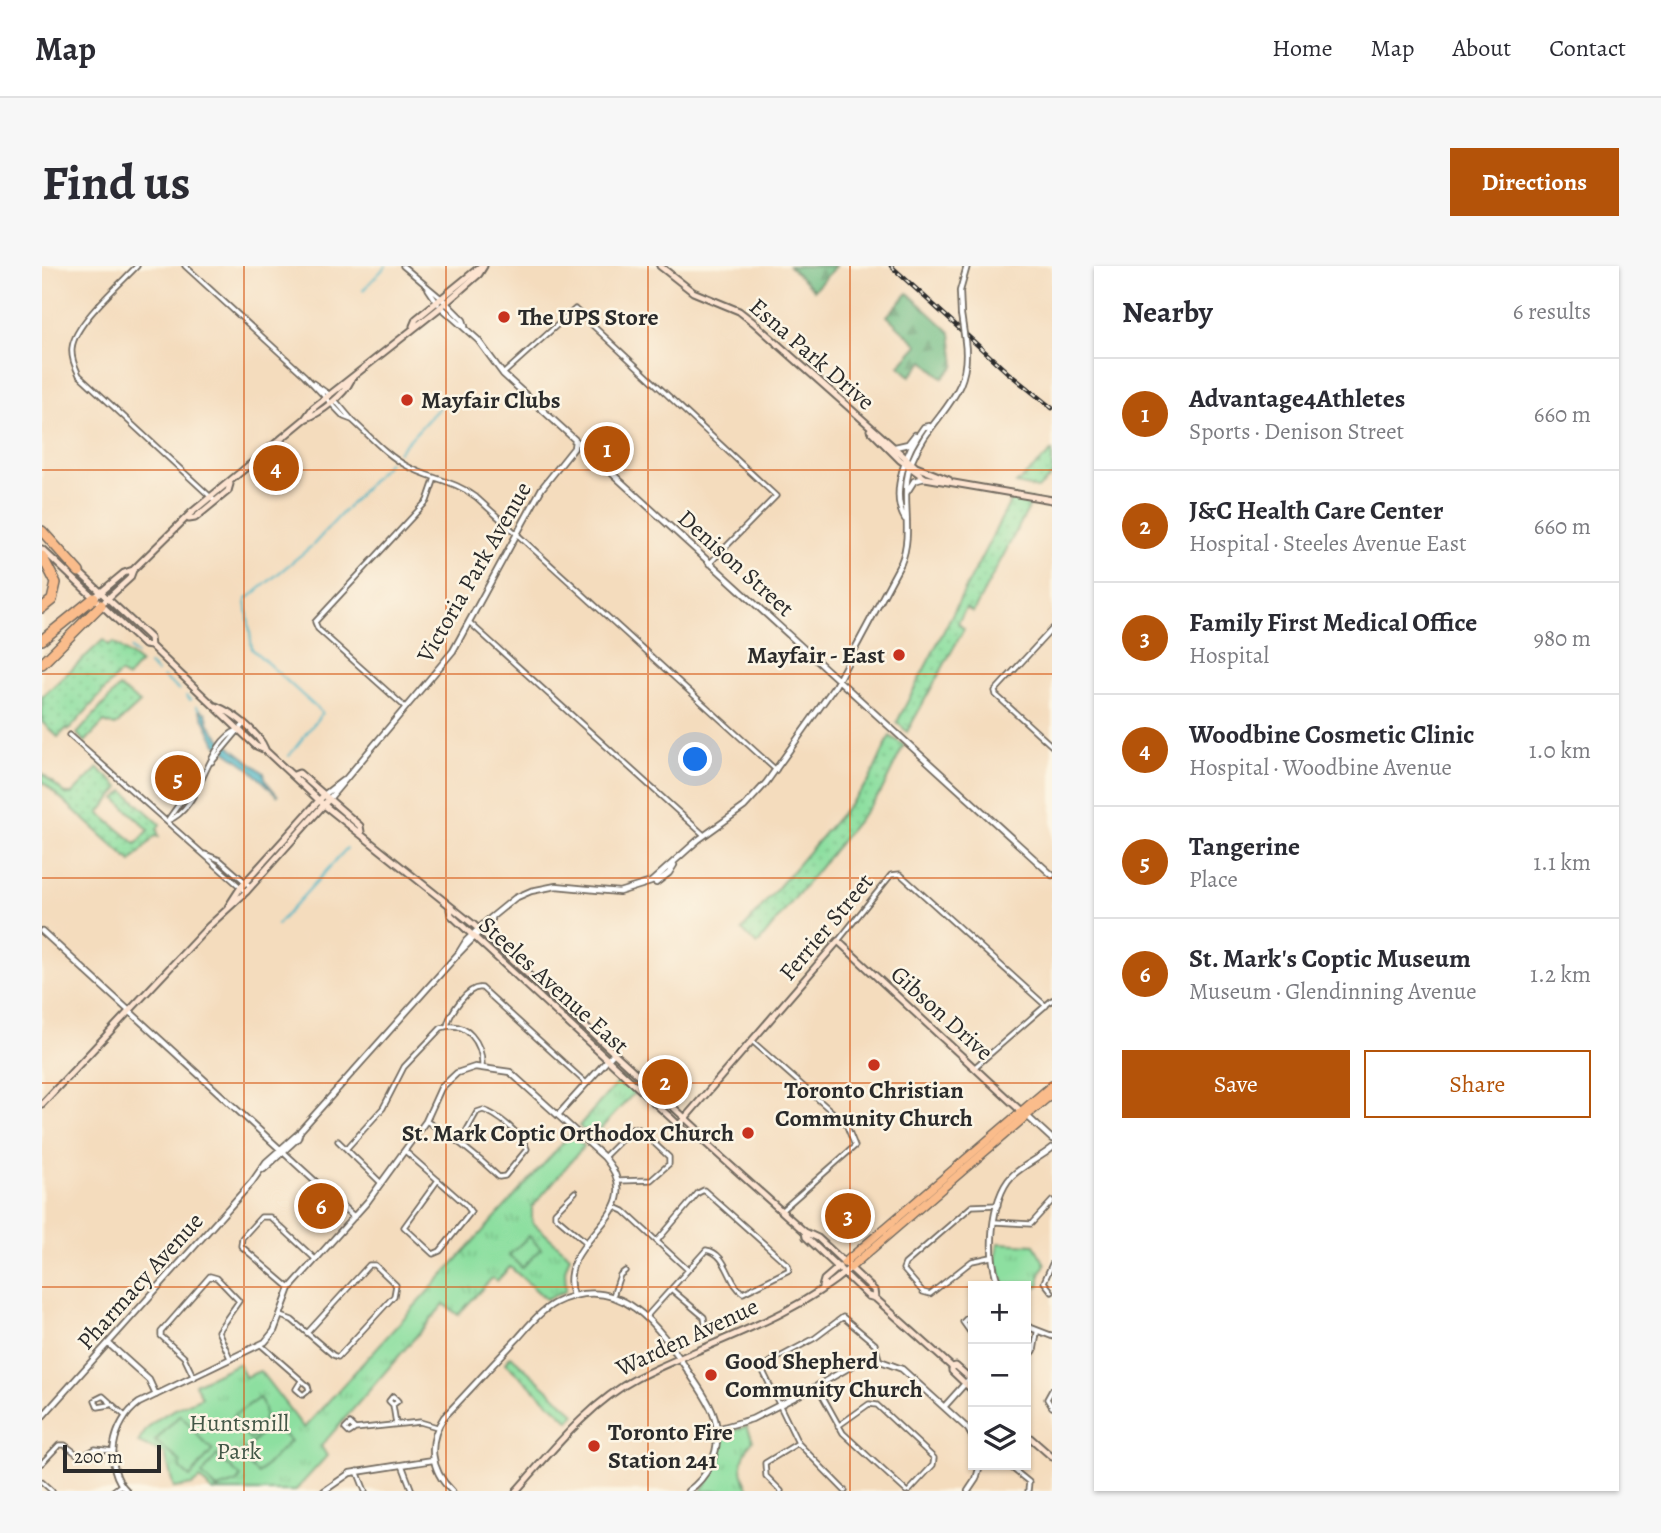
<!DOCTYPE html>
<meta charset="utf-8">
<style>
:root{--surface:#fff;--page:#f7f7f7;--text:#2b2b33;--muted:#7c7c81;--line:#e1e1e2;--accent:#b45309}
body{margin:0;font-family:Alegreya,serif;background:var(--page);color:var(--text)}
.controls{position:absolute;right:21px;bottom:21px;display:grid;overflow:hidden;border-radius:0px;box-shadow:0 2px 5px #0004}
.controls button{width:63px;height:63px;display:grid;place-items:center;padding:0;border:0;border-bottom:2px solid var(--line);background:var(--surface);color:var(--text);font:35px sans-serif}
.scale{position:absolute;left:21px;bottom:18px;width:98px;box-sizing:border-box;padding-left:7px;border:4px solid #2b2b2b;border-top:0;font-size:19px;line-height:24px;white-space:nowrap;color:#2b2b2b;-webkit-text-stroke:5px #fcf5e5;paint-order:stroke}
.you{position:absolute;left:654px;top:494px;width:24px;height:24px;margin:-18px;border:5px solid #fff;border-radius:50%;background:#1a73e8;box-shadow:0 0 0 10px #1a73e833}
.badge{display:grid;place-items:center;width:46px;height:46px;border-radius:50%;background:var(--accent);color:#fff;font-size:23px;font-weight:700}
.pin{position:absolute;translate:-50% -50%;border:4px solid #fff;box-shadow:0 2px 7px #0006}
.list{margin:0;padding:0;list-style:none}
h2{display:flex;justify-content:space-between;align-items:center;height:91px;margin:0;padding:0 28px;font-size:30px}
h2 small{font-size:23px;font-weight:400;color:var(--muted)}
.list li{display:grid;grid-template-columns:46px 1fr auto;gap:21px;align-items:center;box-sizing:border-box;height:112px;padding:0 28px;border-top:2px solid var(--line)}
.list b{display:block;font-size:26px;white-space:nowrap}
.list p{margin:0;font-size:23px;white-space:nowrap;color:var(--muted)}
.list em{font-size:23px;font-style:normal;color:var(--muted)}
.actions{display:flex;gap:14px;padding:21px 28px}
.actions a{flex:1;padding:16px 0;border:2px solid var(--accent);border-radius:0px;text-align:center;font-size:24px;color:var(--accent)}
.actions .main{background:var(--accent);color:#fff}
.icon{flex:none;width:38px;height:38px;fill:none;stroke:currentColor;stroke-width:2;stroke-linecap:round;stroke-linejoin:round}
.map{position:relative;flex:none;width:1010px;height:1225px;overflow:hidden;border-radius:0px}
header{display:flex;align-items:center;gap:42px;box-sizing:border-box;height:98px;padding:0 35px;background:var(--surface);border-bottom:2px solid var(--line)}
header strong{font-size:33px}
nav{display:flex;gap:38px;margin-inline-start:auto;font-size:24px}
.intro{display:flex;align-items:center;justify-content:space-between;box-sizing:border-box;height:168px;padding:0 42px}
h1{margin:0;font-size:49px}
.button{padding:18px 32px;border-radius:0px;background:var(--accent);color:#fff;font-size:24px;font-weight:700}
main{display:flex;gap:42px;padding:0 42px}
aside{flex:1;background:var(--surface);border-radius:0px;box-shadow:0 2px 5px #0004}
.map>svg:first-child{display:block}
.grass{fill:url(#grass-dots);stroke:#5c8566;stroke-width:2}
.forest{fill:url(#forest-firs);stroke:#4e7458;stroke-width:2}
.park{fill:url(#park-tufts);stroke:#5c8566;stroke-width:2}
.pitch{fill:#8ddfa0;stroke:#5c8566;stroke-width:2}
.water{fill:#47b3c4;stroke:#396f78;stroke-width:2}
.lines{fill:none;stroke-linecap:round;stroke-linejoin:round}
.stream{stroke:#47b3c4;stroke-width:2}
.minor-casing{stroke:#71695e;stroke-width:7}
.tertiary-casing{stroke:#71695e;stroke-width:8}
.secondary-casing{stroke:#71695e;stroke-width:9}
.primary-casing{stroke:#71695e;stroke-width:10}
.motorway-casing{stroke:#71695e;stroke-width:12}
.minor{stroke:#fff;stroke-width:3.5}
.tertiary{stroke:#fff;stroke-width:4.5}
.secondary{stroke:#fde4d1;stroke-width:5}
.primary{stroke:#fabc8b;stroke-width:7}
.motorway{stroke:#fabc8b;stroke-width:9}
.rail-casing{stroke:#2b2b2b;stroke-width:4.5}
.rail{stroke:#fcf5e5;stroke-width:2;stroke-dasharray:5;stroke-linecap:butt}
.tertiary-bridge-casing{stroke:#71695e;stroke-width:8;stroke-linecap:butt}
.tertiary-bridge{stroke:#fff;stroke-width:4.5}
.grid{fill:none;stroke:#d5540f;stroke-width:2;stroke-opacity:0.55}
.poi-dot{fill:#c8321e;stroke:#fcf5e5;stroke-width:2.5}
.labels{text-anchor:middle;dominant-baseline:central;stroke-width:5;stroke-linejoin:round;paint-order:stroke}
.poi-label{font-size:24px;font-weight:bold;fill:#2b2b2b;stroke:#fcf5e5;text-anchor:start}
.street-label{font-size:24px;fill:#2b2b2b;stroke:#fcf5e5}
.park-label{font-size:24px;fill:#445848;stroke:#fcf5e5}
</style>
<header>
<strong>Map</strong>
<nav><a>Home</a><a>Map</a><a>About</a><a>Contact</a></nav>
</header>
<div class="intro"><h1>Find us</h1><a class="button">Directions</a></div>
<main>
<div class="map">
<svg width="1010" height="1225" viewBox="0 0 1010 1225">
<defs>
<pattern id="grass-dots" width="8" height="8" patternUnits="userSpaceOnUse" patternTransform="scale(1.75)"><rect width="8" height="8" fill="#8ddfa0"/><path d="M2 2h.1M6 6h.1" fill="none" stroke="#7ac08a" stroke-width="1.8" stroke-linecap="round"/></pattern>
<pattern id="forest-firs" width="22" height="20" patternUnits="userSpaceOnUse" patternTransform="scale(1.75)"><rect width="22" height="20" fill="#72be86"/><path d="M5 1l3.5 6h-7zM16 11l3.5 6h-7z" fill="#5e9b6e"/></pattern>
<pattern id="park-tufts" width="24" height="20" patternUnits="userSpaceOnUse" patternTransform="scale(1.75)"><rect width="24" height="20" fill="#8ddfa0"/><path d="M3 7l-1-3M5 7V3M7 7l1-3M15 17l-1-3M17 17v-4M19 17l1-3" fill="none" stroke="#7ac08a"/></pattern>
</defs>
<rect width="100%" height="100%" fill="#fcf5e5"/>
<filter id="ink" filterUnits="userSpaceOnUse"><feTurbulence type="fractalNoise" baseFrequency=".0143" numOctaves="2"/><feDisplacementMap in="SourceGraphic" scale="14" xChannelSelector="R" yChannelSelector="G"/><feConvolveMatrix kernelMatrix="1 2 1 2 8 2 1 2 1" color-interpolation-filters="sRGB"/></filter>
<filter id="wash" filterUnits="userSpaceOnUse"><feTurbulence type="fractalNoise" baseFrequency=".00686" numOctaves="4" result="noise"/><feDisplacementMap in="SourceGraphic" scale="28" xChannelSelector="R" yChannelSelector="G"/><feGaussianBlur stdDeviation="1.57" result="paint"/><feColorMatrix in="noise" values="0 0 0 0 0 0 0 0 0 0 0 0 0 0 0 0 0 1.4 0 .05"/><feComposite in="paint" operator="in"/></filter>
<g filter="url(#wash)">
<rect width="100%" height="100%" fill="#f4dcbd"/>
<path class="grass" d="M1010,185V209L996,223L974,218Z
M971,230L991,234L931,346L924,342L916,357L922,363L865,466L855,456Z
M61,374L67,379L71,376L98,397L85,412L78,407L27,464L25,462L16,471L0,456V431Z
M77,421L98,437L73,460L62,456L43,476L35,468Z
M848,470L862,479L839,526L715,679L700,664L827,515Z
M56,502L78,522L57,547L94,578L107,564L74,533L82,525L118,558L115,564L117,571L113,570L89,596L0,515V507L24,528H30Z
M469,1090L533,1148L527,1155L463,1097Z"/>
<path class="forest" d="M747,0H794L772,24Z
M866,27L909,67L913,99L901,112L882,95L868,110L857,100L876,79L845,50Z"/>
<path class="park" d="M580,811L594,825L550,872L537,860Z
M529,868L542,880L490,941V956L528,990L523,1004L524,1025L504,1033L468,1001L455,1015L450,1012L416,1049L402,1038L279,1180L285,1190L253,1225H170L158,1213L150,1219L132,1222L123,1188L96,1177C109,1150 134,1143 160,1131L153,1118L197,1097L203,1111L218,1105L262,1162Z
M956,977L992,979L1003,998L998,1008V1019L984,1026V1020H963L953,996Z
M705,1160L711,1174C698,1191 696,1206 708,1225H659L678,1196L680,1169Z"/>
<path class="pitch" d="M487,970L499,983L480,1002L467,989Z
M217,1132C228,1147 221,1163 208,1174L191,1150Z
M138,1149C151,1161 156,1173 171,1184L148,1211L139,1203L138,1195L113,1175Z
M230,1157L248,1175L216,1208L198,1190Z
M175,1189L199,1211L194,1217L175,1223L160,1209Z"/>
<path class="water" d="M157,443L164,447L167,458L179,473L222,507L224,515L236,530L207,502L174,478Z"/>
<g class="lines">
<path class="stream" d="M321,24L344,0
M356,186L405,133L403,130
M89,383L95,389
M107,399L115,406
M121,411L137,424
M144,430L148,434
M154,440L157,443
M247,490L280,447L210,383L204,334L271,279L347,196
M235,659L305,582"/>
</g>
</g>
<g filter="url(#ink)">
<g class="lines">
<g class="minor-casing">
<path id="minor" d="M95,0C78,18 32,58 30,82C29,92 33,100 37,109L173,235
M143,0L262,109L302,151L310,154C327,169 344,189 365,200C388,213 412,214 434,231L734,504
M361,0L399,32
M386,23L396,38
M461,108L533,43L734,230L667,298
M271,117L288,129
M293,134L310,154
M427,356L662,569
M1010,363L953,425L954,429L1010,480
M363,441L276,363L273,356L385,235L393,212
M27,469L204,626
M170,496L201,459
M125,555C161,543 163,476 196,464
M125,555L142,531L157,517
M163,588L178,594L209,621
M796,675L849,609L858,608L1004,740
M405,760C408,747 426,719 440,722L543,816
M710,775L804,858L813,880L740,944
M933,801L1010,734
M384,855C412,871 433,888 457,911L463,910L485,883C481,869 455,848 441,844L435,846L418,876
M296,875L339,917
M306,881L341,842L362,801L399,762C425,753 441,778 440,801
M363,885L424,939L429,946L398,985L391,988L362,961L396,914
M562,891L591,862L597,863L627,891V898L609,914L576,915
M533,926L513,946V950L545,977
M573,941L582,945L646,1004
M953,956L989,958L1010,935
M949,991L930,995L888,1028L881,1026L861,1003L863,998L930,940L956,939
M1010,998L1002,1016L1010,1026
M248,1022L199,980L200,972L219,951H228L273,993
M629,1023L662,1051L664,1063H671V1059L665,1058
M571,1030L578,1009L583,1005
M931,1046L921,1056L931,1070
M239,1050L250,1054L291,1089L296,1091L352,1030L354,1019L333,999H327L265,1067
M604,1051L664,984C686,987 686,1018 701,1027L747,1004L746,999L662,924L656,927L615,975
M219,1079L266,1120L267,1124L261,1129L254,1123L259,1115
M984,1094L992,1085L995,1067
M152,1112L142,1091L119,1070V1066L168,1010L175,1012L197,1035L176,1065L188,1092
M775,1120L801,1167L864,1225
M1010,1124L1005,1133L1010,1141
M68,1139L56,1141L53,1134L61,1130L83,1150
M351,1139L356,1135L351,1130L347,1135L351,1139L354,1158
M796,1160L827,1138L835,1139L892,1192L891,1199L867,1225
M313,1163L308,1158L303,1163L307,1167L313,1163L378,1156L395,1161
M0,1197L17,1179H23L39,1191L53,1183L71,1185
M360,1199L370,1225
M966,1199L987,1216L986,1225
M315,1205L323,1225
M0,1216L10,1225
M71,1225L79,1219
M739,1225L724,1210L723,1197L756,1177
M803,1225L756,1177L719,1101L773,1072L801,1051L833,1078L837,1093"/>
</g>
<g class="tertiary-casing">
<path id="tertiary" d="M399,32L421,54L423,60
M399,41L436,74L461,108L1010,609
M919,48L918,25L925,0
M853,181L866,178L873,169
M865,226L872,215L883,212
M863,253C847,227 865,183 882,161L887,160
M282,529L300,515
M287,533L411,385L500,222L532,182L533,174
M611,615L614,617L627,607L632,599
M0,665L312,951
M416,688L450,653
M516,849L572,787
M985,850L1010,873
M222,903L256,872L258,865L416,688L424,675L446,654L473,632L489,625L514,620L577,626L609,616L656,574L702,541L724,517L793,420L859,297C873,264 856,228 870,195C889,147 931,133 923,75
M958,1020C944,995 948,932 970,910C981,899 998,892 1010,882
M984,1060L1010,1070
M66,1077L107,1114L114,1129
M902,1141L928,1112
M0,1151L210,916L224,896L258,866
M675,1163L710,1153L775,1120L813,1098L833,1093L860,1103L926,1163L931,1172
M85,1225C61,1202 70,1156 97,1137L223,1076L232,1065L248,1022L326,935L384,855L399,822L415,807L433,801L468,806L562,891C613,950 511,971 531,1030
M282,1225L308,1207L391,1194
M410,1225C388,1204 385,1176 402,1151C426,1126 450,1099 475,1073C486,1061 498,1045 513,1037C578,1005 617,1060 648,1108C659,1125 674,1144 675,1165C677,1188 665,1212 646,1225
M926,1225L934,1213L938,1199"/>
</g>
<g class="secondary-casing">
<path id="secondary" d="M618,0L651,26L697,45L711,56L874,201L907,214
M371,60L374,53L439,0
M263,153C279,147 302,129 309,114
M828,164L858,194L883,212L1010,234
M147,253L153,252L186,225L188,218
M0,283L102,379L109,380L214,480L223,484L282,539L432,659L643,852L657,865L659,873L763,966L764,971L826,1030L833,1032L910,1101L914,1100L931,1115
M36,305L108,372L109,380
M52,332L82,307L91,304L149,247L263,153L271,142L399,41L437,8L442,0
M63,335L88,312L91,304
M174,440C192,447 216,466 223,483
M252,509L257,507L318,560L319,566
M186,641L199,621L282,529
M408,643L409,649L426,665L642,864L651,872L659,873
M0,838L167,660L204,626L287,533
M637,859L796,675L980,846
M763,966L776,972L832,1024L833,1032
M780,1021L782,1014L797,1001
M910,1101V1105L931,1125
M984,1168L1010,1191
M474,1225C509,1186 547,1137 595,1112C666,1076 747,1055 808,1002"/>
</g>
<g class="primary-casing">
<path id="primary" d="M802,997L1010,819
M808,1002L1010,828"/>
</g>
<g class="motorway-casing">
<path id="motorway" d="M0,265L37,306
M0,290L14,317L10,334L0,342
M0,374L52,332
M0,398L59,339"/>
</g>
<use href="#minor" class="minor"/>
<use href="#tertiary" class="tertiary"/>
<use href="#secondary" class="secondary"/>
<use href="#primary" class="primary"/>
<use href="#motorway" class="motorway"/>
<g class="rail-casing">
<path id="rail" d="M849,0L965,106L1010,142"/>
</g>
<use href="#rail" class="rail"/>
<g class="tertiary-bridge-casing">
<path id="tertiary-bridge" d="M919,48L923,75"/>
</g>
<use href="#tertiary-bridge" class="tertiary-bridge"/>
</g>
</g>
<path class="grid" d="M202,0V1225M404,0V1225M606,0V1225M808,0V1225M0,204H1010M0,408H1010M0,612H1010M0,817H1010M0,1021H931M984,1021H1010"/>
<g class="poi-dot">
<circle cx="462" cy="51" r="7"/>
<circle cx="365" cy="134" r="7"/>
<circle cx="857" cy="389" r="7"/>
<circle cx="832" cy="799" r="7"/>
<circle cx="706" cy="867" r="7"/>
<circle cx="669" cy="1109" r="7"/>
<circle cx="552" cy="1180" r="7"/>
</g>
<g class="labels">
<g class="poi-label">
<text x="476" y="51">The UPS Store</text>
<text x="379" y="134">Mayfair Clubs</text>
<text x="843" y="389" text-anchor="end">Mayfair - East</text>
<text x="832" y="824" text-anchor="middle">Toronto Christian<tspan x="832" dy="28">Community Church</tspan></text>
<text x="692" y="867" text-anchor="end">St. Mark Coptic Orthodox Church</text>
<text x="683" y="1095">Good Shepherd<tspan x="683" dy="28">Community Church</tspan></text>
<text x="566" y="1166">Toronto Fire<tspan x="566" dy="28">Station 241</tspan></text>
</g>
<g class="street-label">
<text transform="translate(770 88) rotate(41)">Esna Park Drive</text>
<text transform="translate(694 297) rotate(42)">Denison Street</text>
<text transform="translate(432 306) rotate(-60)">Victoria Park Avenue</text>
<text transform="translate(784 661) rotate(-50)">Ferrier Street</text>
<text transform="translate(512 719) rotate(42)">Steeles Avenue East</text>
<text transform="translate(900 747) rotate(42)">Gibson Drive</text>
<text transform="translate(98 1015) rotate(-48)">Pharmacy Avenue</text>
<text transform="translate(645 1071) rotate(-25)">Warden Avenue</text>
</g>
<g class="park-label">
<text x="197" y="1157">Huntsmill<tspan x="197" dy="28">Park</tspan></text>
</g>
</g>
</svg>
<div class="controls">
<button>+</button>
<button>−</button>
<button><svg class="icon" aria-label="layers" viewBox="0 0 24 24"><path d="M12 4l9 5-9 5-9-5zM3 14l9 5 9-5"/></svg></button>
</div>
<div class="scale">200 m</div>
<div class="you"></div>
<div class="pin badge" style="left:565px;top:183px">1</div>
<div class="pin badge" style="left:623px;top:816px">2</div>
<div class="pin badge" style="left:806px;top:950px">3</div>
<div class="pin badge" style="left:234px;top:202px">4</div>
<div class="pin badge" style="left:136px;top:512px">5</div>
<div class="pin badge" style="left:279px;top:940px">6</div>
</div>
<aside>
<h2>Nearby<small>6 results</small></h2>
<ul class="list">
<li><span class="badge">1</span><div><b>Advantage4Athletes</b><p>Sports · Denison Street</p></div><em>660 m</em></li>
<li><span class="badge">2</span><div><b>J&amp;C Health Care Center</b><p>Hospital · Steeles Avenue East</p></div><em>660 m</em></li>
<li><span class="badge">3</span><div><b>Family First Medical Office</b><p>Hospital</p></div><em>980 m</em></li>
<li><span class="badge">4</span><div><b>Woodbine Cosmetic Clinic</b><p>Hospital · Woodbine Avenue</p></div><em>1.0 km</em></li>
<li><span class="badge">5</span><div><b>Tangerine</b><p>Place</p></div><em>1.1 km</em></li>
<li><span class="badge">6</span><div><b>St. Mark's Coptic Museum</b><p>Museum · Glendinning Avenue</p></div><em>1.2 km</em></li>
</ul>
<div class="actions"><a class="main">Save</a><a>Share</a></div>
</aside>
</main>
